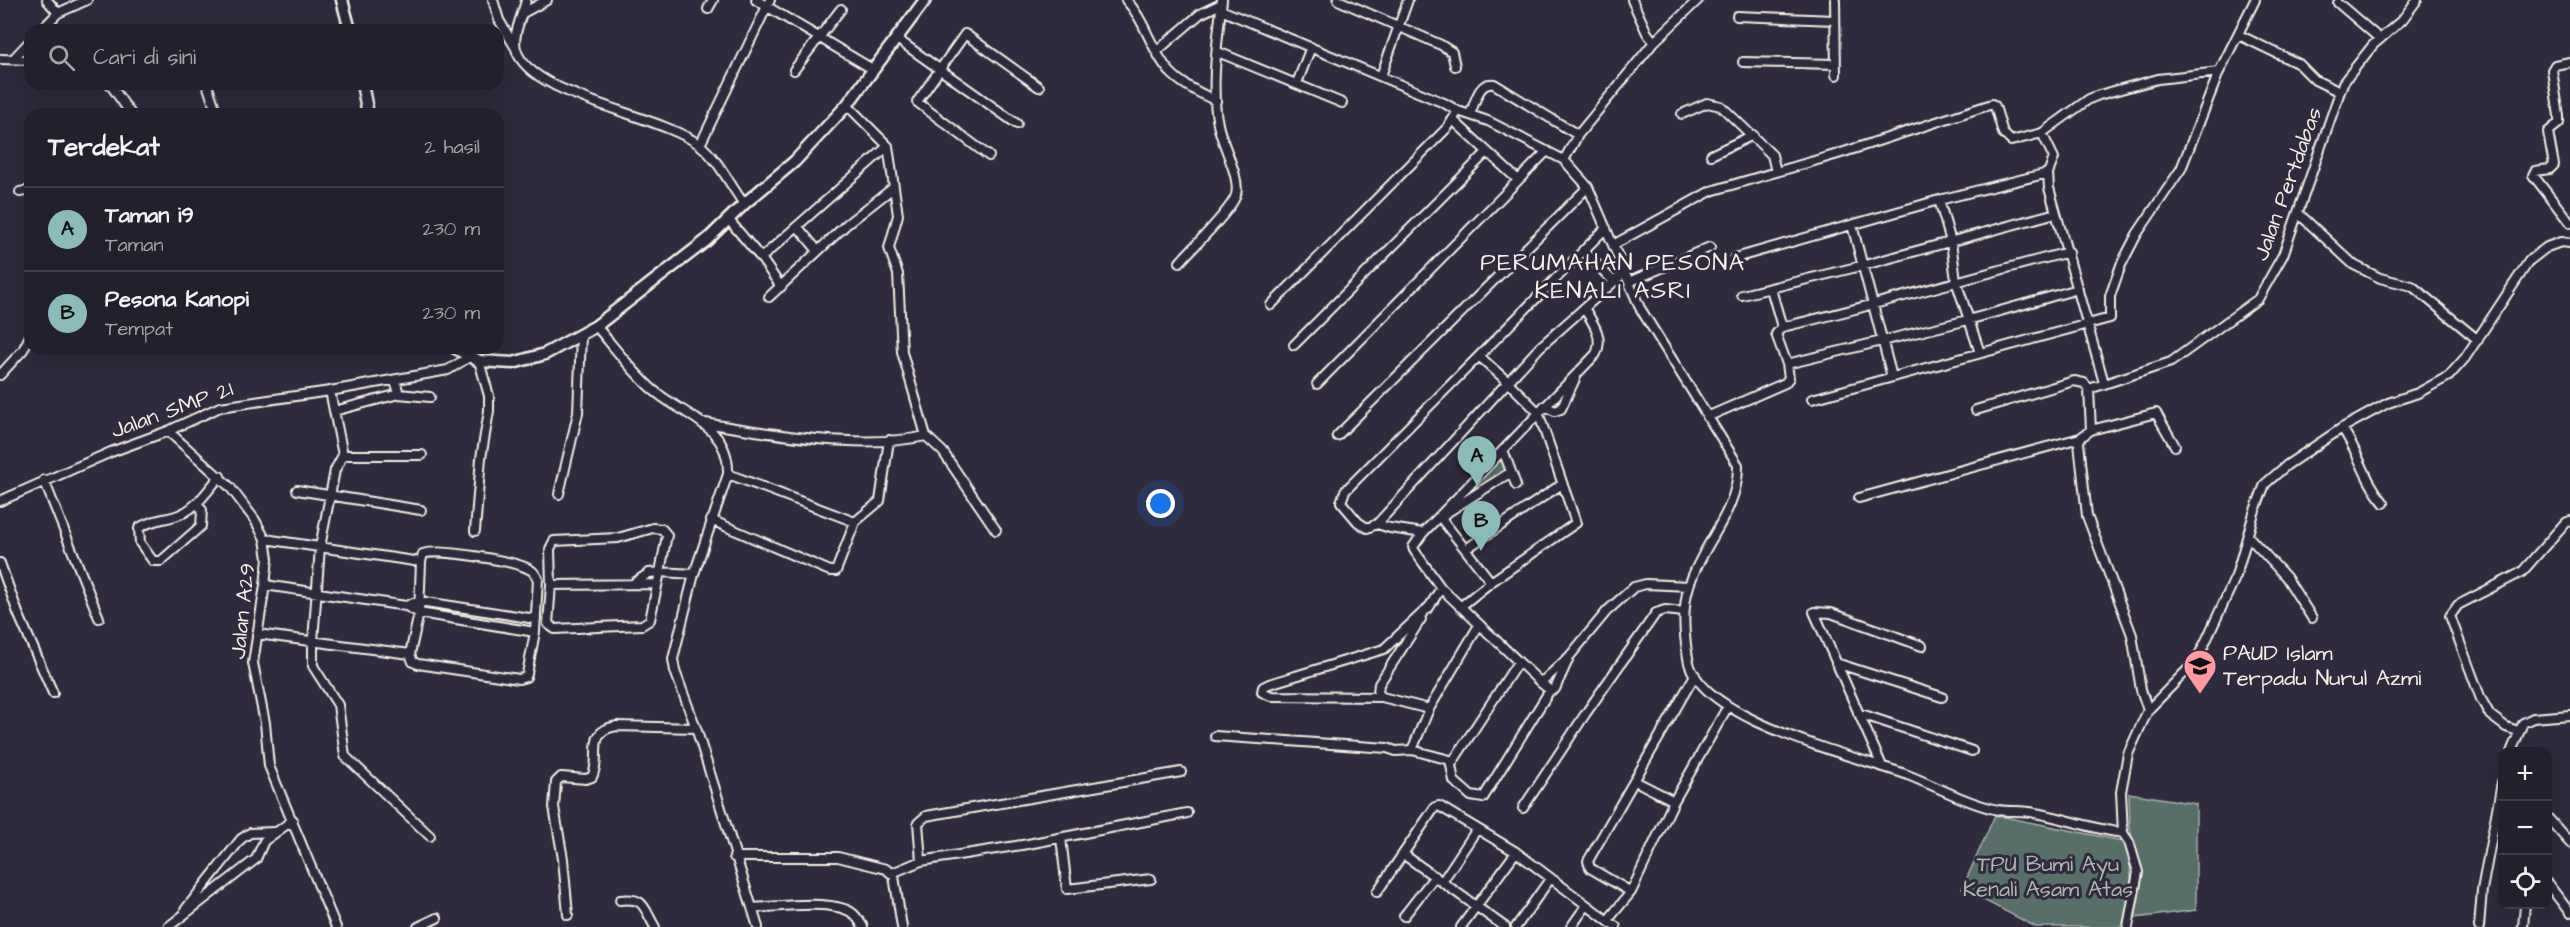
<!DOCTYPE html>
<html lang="id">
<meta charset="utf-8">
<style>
:root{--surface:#23202e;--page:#2b2836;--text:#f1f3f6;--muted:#a3a3aa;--line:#403e4a;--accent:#8bbbb9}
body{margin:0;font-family:"Architects Daughter",sans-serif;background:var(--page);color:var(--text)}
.controls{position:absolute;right:18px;bottom:18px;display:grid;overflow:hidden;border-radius:12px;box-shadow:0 6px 24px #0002}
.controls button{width:54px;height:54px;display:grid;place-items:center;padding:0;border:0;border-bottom:2px solid var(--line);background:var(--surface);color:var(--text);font:30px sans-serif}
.you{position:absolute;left:1161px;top:504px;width:21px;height:21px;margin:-15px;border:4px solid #fff;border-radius:50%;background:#1a73e8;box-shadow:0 0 0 9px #1a73e833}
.badge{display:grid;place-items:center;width:39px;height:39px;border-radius:50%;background:var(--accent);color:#111;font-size:20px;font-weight:700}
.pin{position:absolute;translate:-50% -50px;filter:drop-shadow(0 2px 3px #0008)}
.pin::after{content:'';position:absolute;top:32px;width:21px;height:18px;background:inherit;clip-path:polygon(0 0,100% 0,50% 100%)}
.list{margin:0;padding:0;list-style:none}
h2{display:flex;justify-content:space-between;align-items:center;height:78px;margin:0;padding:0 24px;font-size:26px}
h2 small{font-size:20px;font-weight:400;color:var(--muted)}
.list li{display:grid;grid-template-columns:39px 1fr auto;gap:18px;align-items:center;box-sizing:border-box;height:84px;padding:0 24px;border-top:2px solid var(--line)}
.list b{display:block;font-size:22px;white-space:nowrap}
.list p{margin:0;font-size:20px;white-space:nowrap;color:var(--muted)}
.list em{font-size:20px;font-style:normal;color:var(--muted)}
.icon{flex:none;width:33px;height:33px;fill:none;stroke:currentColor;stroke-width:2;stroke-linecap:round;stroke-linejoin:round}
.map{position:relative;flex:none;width:2570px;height:927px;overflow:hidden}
.search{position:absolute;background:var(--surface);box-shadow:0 6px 24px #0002;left:24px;top:24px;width:480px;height:66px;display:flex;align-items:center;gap:15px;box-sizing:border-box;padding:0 21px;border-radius:18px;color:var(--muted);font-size:22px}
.panel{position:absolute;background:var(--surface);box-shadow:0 6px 24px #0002;left:24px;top:108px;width:480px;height:246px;border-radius:18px}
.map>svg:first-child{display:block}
.green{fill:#586e68;stroke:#a6b0a8;stroke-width:1.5}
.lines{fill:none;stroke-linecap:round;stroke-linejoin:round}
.street-casing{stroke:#f4f1e8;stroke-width:12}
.secondary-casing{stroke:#f4f1e8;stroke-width:15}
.street{stroke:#2f2a3d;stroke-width:8}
.secondary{stroke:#2f2a3d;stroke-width:10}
.labels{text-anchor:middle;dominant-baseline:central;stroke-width:6;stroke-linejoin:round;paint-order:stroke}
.street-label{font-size:22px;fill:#f4f1e8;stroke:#2f2a3d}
.poi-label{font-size:22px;fill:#f4f1e8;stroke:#2f2a3d;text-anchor:start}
.park-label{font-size:22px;fill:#aeb6ae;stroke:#2f2a3d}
.neighbourhood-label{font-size:24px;letter-spacing:1.5px;fill:#f4f1e8;stroke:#2f2a3d}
</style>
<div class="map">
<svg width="2570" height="927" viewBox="0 0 2570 927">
<rect width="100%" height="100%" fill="#2f2a3d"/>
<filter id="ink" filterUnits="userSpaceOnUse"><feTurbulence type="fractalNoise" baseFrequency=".0167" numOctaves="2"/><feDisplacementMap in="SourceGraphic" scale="12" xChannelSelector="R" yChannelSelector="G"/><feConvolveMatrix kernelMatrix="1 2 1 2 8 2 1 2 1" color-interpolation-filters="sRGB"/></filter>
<g filter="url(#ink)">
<path class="green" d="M1501,455L1508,470L1457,502Z
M2129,793L2196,804V910L2135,918L2143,872L2130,830Z
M1995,815L2127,842L2132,886L2122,927H2036L1962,889Z"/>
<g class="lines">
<g class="street-casing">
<path id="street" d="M47,0L58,13
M493,0L499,20L515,47
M526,0C523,14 512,35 516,49C528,96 659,114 700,145C718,159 730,185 744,204
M756,0L874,70
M1126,0C1145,20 1151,50 1169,71C1182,85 1200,93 1216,101
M1338,0L1441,45L1452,52L1455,66
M1632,0L1647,33L1654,42
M1835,0L1836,75
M2338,3L2380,39
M708,9L713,0
M1221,10L1444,103L1458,111L1488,121L1564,160L1588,187L1640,308L1738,465C1739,511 1702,544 1689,586C1682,608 1684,635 1688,658C1696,719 1855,756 1905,774C1936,786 1966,803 1998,810C2010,812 2023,810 2035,813C2065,818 2092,829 2123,833
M523,13L547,0
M1737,16L1835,20
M41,30L58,13L87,0
M2239,35L2299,64L2315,80L2340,92
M897,39L1017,124
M1157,51L1200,14L1221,4
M1218,52L1342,103
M0,59L30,60
M13,59L30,41
M1743,62L1836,64
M2570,62L2555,65L2552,70L2559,116V123L2548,132L2554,165L2550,169L2535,171L2533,175L2570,223
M794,70L841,9
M1381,76L1408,0
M1297,83L1311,47
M110,84L131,114
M207,84L217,114
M1470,114C1476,101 1478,82 1494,84L1578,135
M1682,114L1707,103L1721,106L1772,155L1776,172
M1453,120L1518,180
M2042,133L2089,99L2099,95L2158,79L2219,72
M700,145L770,0
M1711,155L1753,135
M989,156L917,102L965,34L1039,87
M1564,160L1578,135L1654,42L1698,0
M20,192L30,190
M1939,200L1951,242L1956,281L1980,353
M2299,214L2354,265L2380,278L2412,286L2478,340
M728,219L761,258L781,287
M1852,225L1892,377
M797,226L818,251
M1606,228L1345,491L1341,502L1358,522L1367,528L1377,524L1540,347L1625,272
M1613,245L1711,191L1838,154L1992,104L1995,106L2003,133L2011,141L2042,133L2054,158L2048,173L2049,188L2104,383
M1583,250L1614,282
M761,258L888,146
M1735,258L1939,200L2048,173
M1180,262C1192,248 1231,211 1236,195C1241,177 1221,143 1218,124C1210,88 1218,37 1222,0
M1629,282L1710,247
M1771,289L1782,327
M1742,295L1861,266L2056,213
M769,297L847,224L893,188
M1271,305L1448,127L1458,111
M596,326C614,347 631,370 652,389C683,416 730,425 728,474L694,574L673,659L675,671L696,728L758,927
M1294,345L1487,152
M1787,364L1968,320L2078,289
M0,375L23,350L30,336
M1317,384L1547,151
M330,391L343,455L335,470L320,547L313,641V666L338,705L345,756L430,836
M399,394L430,397
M1812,399L2110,318V296L2121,265L2137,234L2181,169L2219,72L2255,0
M1544,406L1555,411L1561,409L1576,377
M1976,410L2074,381L2084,383L2089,389
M334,411L399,394L395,380
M1707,417L1785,383L1789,378L1787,364L1776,334L1782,327C1878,305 1973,276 2069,252
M705,423C771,434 860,450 926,436L902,352L898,274L889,248L898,215L888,146L847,105
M2342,428C2359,452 2364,480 2384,503
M2091,430L2156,413L2175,446
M168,431L230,487L255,520L265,539L268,559L265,585L253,663L265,723L269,766L336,927
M926,436L943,452L996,530
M1337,436L1588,187
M1503,450L1516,485
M343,455H422
M728,474L855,522
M44,480L99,618
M297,490L421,510
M559,494L578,413L581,335
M1859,498L2080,438
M0,501L111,452L168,431L220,407L330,391L448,370L469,357
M197,503L202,510L201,526L161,561H153L140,543L139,528C156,517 167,521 183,513C198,506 209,489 220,476
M711,520L830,571H836L855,522L880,501L889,440
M1377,524L1390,528L1423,533L1596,354C1604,337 1593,323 1584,308
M475,531L481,458L489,411V396L479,361
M1423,533L1413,547L1414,550L1441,588L1541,683L1569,657L1607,611L1634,587L1646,584L1689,586
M2248,536L2286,577L2312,618
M1466,549L1562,484
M0,563L18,613L53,693
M1491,582L1440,517L1511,472
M657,584L551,585L548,624L555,629L642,625L650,620L660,572L694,574
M265,585L406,606L419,613L535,632
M551,585L550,549L554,541L618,538L653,528L662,529L667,535L660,572L649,573L634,583
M406,606L419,601L536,619
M1460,607L1491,582L1576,523L1538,412L1508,382L1479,356
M1428,609L1441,588
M1421,619L1379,684L1378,693L1382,697L1429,709
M257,634L410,654L413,662L418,664L519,679L526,677L527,674L535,632L538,579C535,574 534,571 529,569C515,561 436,548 423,554L421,562L265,539
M410,654L419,613L421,562
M1836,663L1942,697
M1541,683L1550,690L1555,689L1568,660
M1382,697L1271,696L1262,692L1263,687L1269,684L1384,649L1430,606
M2148,710L2141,690L2132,635L2087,516L2079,443L2080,438L2091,430L2089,389L2171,362L2258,299L2283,255L2343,83L2373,45L2402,20L2417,0
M1858,713L1972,751
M2518,731L2506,727L2490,715L2481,699L2450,616L2458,605L2522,572L2565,523L2570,521
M1215,736L1387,748L1396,751L1412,750L1429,709L1479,625
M1412,750L1450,760L1454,781L1471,796L1483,798L1550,690
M2511,752L2523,723L2533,718L2570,715
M1452,763L1518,662
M1882,766L1814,612L1831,613L1922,646
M1635,781L1674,801
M1523,808L1586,713L1656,613L1665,610L1684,612
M2548,818L2570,843
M1061,838L1067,889L1151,879
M1403,854L1505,927
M734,857H838L886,869L894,876L902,927
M921,861L918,823L926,816L1181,772
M892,873L921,861L1028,844L1187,813
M1442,882L1477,829
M2548,884L2570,913
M1377,892L1435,807L1439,806L1516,852L1616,927
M1631,892L1590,868L1588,861L1695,675
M620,900C645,897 643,907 655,927
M752,908C777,907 829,899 851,912C857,916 860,922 863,927
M185,910L241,839L250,833L274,832
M568,915L563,859L554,807L556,782L561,777L586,779L592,777C603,755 584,731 617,726L696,728
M1404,916L1435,876
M1608,920L1631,892L1674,801L1728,706
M168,927L256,859L264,841L293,820
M418,927L437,918
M1461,927L1516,852
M1516,927L1550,879
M1571,927L1586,906
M2128,927L2138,872L2129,842L2123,833L2121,792L2128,754L2148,710L2196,661L2205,643L2236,576L2254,513L2265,484L2287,465L2342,428L2388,403L2418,393L2449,376L2465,358L2529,261L2547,247L2561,242L2570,243
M2479,927L2482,890L2502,782
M2523,927L2525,904"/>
</g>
<g class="secondary-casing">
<path id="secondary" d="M342,0L350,30
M362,84L368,114
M455,348L479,361L513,363L545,354L596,326L707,240L744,204L795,161L847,105L925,0"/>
</g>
<use href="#street" class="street"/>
<use href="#secondary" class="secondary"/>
</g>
</g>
<defs>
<g id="school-pin" transform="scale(1.725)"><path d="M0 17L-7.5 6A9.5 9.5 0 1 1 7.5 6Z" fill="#ff9aa2" stroke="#2f2a3d"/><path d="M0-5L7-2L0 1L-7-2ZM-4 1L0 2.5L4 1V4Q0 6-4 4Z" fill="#111"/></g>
</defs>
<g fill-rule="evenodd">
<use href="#school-pin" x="2200" y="666"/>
</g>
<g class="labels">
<g class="street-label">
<text transform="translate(2288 184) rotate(-70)">Jalan Pertdabas</text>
<text transform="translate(172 410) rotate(-20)">Jalan SMP 21</text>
<text transform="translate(243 611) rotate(-84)">Jalan A29</text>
</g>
<g class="poi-label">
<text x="2223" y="653">PAUD Islam<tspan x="2223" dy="25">Terpadu Nurul Azmi</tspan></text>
</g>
<g class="park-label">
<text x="2048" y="864">TPU Bumi Ayu<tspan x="2048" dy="25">Kenali Asam Atas</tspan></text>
</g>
<g class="neighbourhood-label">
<text x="1613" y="263">PERUMAHAN PESONA<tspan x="1613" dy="28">KENALI ASRI</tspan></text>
</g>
</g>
</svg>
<div class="controls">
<button>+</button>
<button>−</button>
<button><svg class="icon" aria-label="locate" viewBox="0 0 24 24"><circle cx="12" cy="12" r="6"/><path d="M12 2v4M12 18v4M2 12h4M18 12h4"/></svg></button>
</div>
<div class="you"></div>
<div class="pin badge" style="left:1477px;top:486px">A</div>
<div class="pin badge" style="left:1481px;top:551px">B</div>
<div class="search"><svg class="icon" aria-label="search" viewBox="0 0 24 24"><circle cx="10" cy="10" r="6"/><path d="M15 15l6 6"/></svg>Cari di sini</div>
<section class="panel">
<h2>Terdekat<small>2 hasil</small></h2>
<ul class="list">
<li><span class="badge">A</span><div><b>Taman i9</b><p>Taman</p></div><em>230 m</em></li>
<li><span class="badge">B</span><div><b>Pesona Kanopi</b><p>Tempat</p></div><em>230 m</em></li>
</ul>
</section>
</div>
